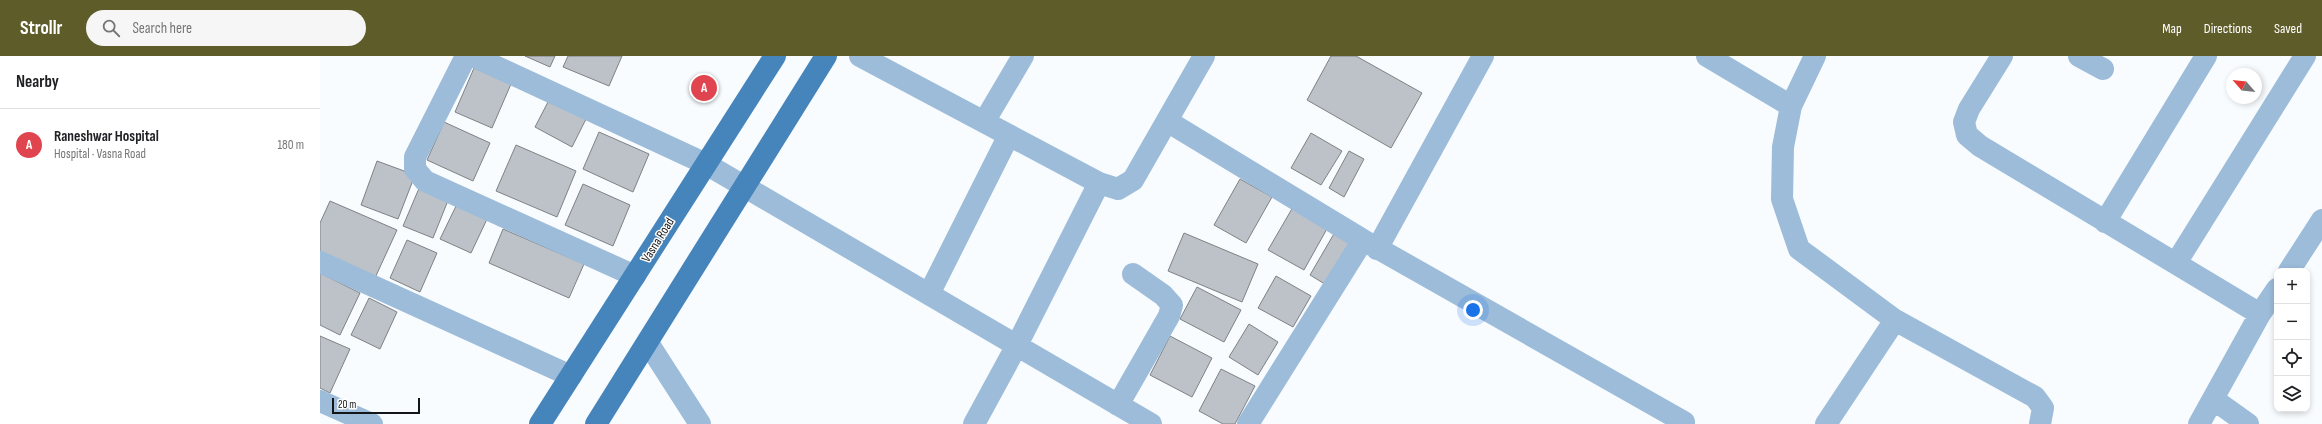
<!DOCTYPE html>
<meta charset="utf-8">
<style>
:root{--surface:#fff;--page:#f6f6f6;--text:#202124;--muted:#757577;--line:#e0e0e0;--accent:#5e5c28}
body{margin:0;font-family:"Sofia Sans Condensed",sans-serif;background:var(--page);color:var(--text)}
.controls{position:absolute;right:12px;bottom:12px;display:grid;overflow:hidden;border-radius:8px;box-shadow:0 2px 6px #0003}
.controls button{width:36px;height:36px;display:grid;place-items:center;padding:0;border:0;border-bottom:1px solid var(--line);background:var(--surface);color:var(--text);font:20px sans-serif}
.compass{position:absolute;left:1906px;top:12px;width:36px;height:36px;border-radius:50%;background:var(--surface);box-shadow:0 2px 6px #0003;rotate:298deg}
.scale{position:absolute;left:12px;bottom:10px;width:88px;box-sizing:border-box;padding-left:4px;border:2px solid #131517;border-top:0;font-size:11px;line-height:14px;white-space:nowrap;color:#131517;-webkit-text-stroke:3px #fff;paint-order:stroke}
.you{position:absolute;left:1153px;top:254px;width:14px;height:14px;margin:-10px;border:3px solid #fff;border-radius:50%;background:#1a73e8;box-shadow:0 0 0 6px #1a73e833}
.badge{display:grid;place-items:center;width:26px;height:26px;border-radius:50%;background:var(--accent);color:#fff;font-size:13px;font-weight:700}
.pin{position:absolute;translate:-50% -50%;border:2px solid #fff;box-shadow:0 1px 4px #0006}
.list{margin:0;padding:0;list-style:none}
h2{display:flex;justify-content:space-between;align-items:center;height:52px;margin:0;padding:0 16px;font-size:17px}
h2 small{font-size:13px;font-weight:400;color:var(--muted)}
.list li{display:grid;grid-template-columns:26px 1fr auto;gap:12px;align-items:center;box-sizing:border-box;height:72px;padding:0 16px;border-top:1px solid var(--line)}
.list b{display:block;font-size:15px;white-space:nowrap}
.list p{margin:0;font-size:13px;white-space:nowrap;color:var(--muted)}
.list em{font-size:13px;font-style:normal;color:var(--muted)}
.icon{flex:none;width:22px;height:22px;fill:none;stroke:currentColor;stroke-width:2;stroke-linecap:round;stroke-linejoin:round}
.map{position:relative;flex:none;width:2002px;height:368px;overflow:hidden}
header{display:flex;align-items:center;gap:24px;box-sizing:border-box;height:56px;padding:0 20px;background:var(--accent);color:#fff}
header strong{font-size:19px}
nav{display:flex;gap:22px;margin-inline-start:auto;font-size:14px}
.search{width:280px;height:36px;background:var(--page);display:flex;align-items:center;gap:10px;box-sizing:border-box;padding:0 14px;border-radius:22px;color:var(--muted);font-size:15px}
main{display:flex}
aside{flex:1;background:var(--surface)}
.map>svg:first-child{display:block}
.building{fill:#bcc2c7;stroke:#7d8287}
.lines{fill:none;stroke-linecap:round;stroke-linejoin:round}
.minor{stroke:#9cbcda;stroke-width:22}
.major{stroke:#4685bb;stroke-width:22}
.labels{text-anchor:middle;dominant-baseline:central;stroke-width:3;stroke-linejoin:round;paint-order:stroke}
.street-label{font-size:13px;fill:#131517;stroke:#fff}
</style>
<header>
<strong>Strollr</strong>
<div class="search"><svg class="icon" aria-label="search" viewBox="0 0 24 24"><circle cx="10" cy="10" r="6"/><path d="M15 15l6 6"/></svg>Search here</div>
<nav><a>Map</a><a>Directions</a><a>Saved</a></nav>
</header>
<main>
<aside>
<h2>Nearby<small></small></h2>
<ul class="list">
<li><span class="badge" style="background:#e0444e">A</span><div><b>Raneshwar Hospital</b><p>Hospital · Vasna Road</p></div><em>180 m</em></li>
</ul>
</aside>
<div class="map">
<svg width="2002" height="368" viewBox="0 0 2002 368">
<rect width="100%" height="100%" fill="#f9fcfe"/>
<path class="building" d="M205,0H235L230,11Z
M248,0H302L289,30L243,11Z
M1011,0H1036L1102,37L1071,92L987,44Z
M154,12L191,28L172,72L135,56Z
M229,44L266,63L252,91L215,71Z
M124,66L170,87L153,125L107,104Z
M279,76L329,98L313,136L263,113Z
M991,77L1022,95L1001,129L971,112Z
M196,89L256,115L237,161L176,135Z
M1029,95L1044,103L1024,141L1009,132Z
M57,105L95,119L78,163L41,149Z
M920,123L952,141L926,187L894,169Z
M263,128L310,149L293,190L245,169Z
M100,130L129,142L113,182L83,170Z
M10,145L77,174L55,222L0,197V167Z
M138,146L168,161L151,197L120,183Z
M973,151L1008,171L984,214L948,194Z
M183,173L264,208L249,242L169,207Z
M1015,176L1033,186L1008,230L990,219Z
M864,177L938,208L922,246L848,215Z
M87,184L117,197L100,236L70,222Z
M0,217L40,237L20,279L0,269Z
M956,220L991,240L973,271L938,252Z
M877,231L921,254L904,286L860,263Z
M49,242L77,256L60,293L31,279Z
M929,268L958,286L938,319L909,301Z
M0,280L30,293L10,337L0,332Z
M850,280L892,302L872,341L830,319Z
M901,313L935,330L915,368H903L879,355Z"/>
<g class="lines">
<path class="minor" d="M146,0L95,101V113L105,125L315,220
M153,0L386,108L831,368
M540,0L779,127L798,133L813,124L884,0
M1387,0L1471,50
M1495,0L1471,50L1463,91L1462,143L1479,193L1575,264L1715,341L1723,352L1720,368
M1682,0L1649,53L1644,66L1647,79L1660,90L1940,258L1957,233
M1759,0L1783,13
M847,65L1043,184L1364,366
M664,66L703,0
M1785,166L1886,0
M1057,193L1163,0
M0,206L251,320
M1856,207L1985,0
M1969,215L2002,164
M609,238L689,79
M328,287L380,368
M1893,343L1928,368
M0,345L52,368
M798,349L849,260L852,249L843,239L813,218
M654,368L697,289L779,127
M928,368L1043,184
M1506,368L1575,264
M1879,368L1940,258"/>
<path class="major" d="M220,368L455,0
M276,368L506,0"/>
</g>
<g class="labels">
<g class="street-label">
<text transform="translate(338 184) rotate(-58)">Vasna Road</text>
</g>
</g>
</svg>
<div class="controls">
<button>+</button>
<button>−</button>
<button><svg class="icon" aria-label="locate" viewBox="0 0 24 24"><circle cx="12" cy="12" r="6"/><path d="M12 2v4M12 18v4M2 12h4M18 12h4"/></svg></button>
<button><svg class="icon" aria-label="layers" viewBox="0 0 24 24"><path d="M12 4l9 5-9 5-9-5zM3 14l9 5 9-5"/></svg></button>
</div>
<svg class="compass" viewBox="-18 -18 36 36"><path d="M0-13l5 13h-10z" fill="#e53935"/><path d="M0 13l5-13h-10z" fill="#757577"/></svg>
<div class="scale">20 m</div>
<div class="you"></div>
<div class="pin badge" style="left:384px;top:32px;background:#e0444e">A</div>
</div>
</main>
